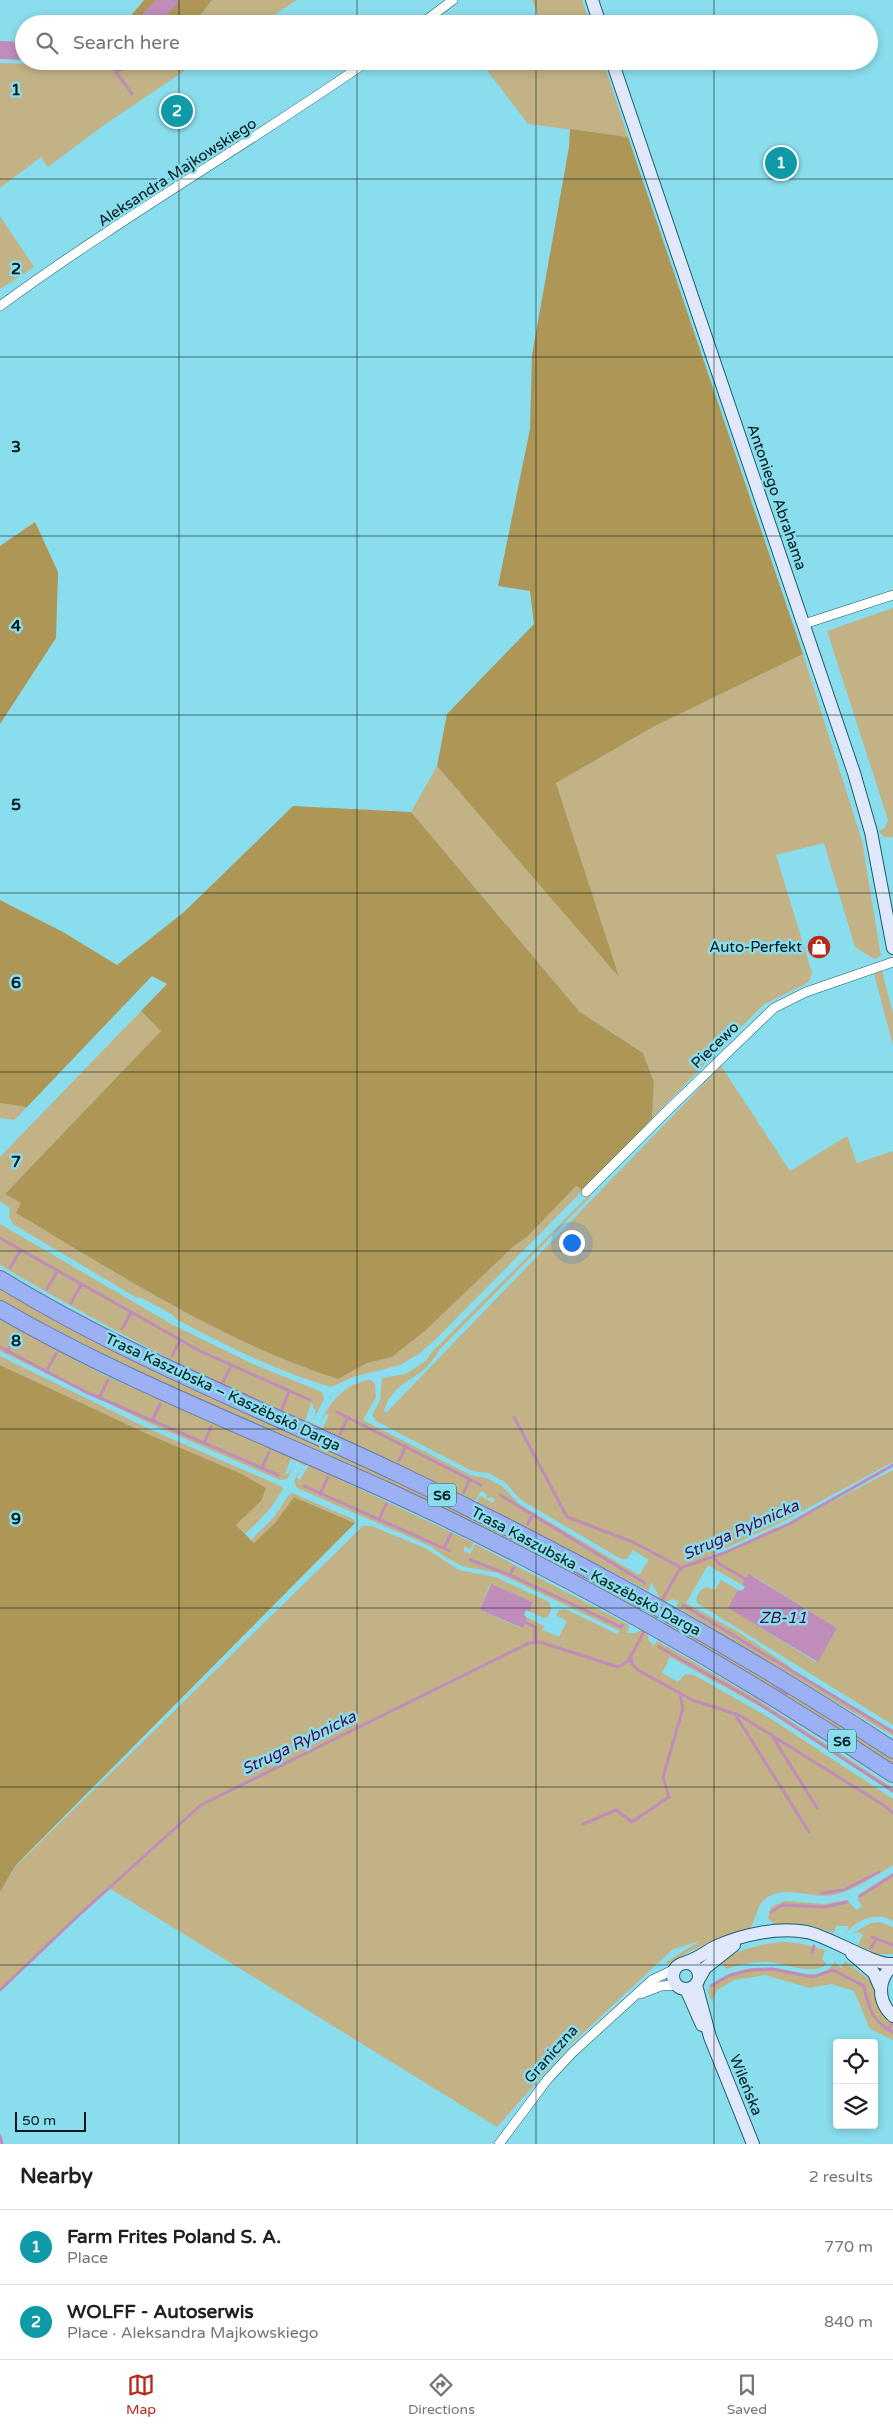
<!DOCTYPE html>
<meta charset="utf-8">
<style>
:root{--surface:#fff;--page:#f2f2f2;--text:#202124;--muted:#757577;--line:#e0e0e0;--accent:#b62919}
body{margin:0;font-family:"Varela Round",sans-serif;background:var(--page);color:var(--text)}
.controls{position:absolute;right:15px;bottom:15px;display:grid;overflow:hidden;border-radius:5px;box-shadow:0 2px 8px #0003}
.controls button{width:45px;height:45px;display:grid;place-items:center;padding:0;border:0;border-bottom:1px solid var(--line);background:var(--surface);color:var(--text);font:25px sans-serif}
.scale{position:absolute;left:15px;bottom:12px;width:71px;box-sizing:border-box;padding-left:5px;border:2px solid #00181c;border-top:0;font-size:14px;line-height:18px;white-space:nowrap;color:#00181c;-webkit-text-stroke:4px #89ddec;paint-order:stroke}
.you{position:absolute;left:571px;top:1242px;width:18px;height:18px;margin:-12px;border:4px solid #fff;border-radius:50%;background:#1a73e8;box-shadow:0 0 0 8px #1a73e833}
.badge{display:grid;place-items:center;width:32px;height:32px;border-radius:50%;background:var(--accent);color:#fff;font-size:16px;font-weight:700}
.pin{position:absolute;translate:-50% -50%;border:2px solid #fff;box-shadow:0 1px 5px #0006}
.list{margin:0;padding:0;list-style:none}
h2{display:flex;justify-content:space-between;align-items:center;height:65px;margin:0;padding:0 20px;font-size:21px}
h2 small{font-size:16px;font-weight:400;color:var(--muted)}
.list li{display:grid;grid-template-columns:32px 1fr auto;gap:15px;align-items:center;box-sizing:border-box;height:75px;padding:0 20px;border-top:1px solid var(--line)}
.list b{display:block;font-size:19px;white-space:nowrap}
.list p{margin:0;font-size:16px;white-space:nowrap;color:var(--muted)}
.list em{font-size:16px;font-style:normal;color:var(--muted)}
.icon{flex:none;width:28px;height:28px;fill:none;stroke:currentColor;stroke-width:2;stroke-linecap:round;stroke-linejoin:round}
.map{position:relative;flex:none;width:893px;height:2144px;overflow:hidden}
.search{position:absolute;background:var(--surface);box-shadow:0 2px 8px #0003;left:15px;right:15px;top:15px;height:55px;display:flex;align-items:center;gap:12px;box-sizing:border-box;padding:0 18px;border-radius:28px;color:var(--muted);font-size:19px}
.sheet{height:215px;background:var(--surface)}
nav{display:flex;justify-content:space-around;align-items:center;box-sizing:border-box;height:70px;border-top:1px solid var(--line);background:var(--surface);font-size:14px;color:var(--muted)}
nav a{display:grid;justify-items:center;gap:2px}
nav .on{color:var(--accent)}
.map>svg:first-child{display:block}
.green{fill:#c3b286}
.forest{fill:#ae9756}
.water{fill:#c08cba}
.lines{fill:none;stroke-linecap:round;stroke-linejoin:round}
.stream{stroke:#c08cba;stroke-width:3}
.river{stroke:#c08cba;stroke-width:18}
.minor-casing{stroke:#1b5f6a;stroke-width:10}
.secondary-casing{stroke:#1b5f6a;stroke-width:14}
.motorway-casing{stroke:#657ba8;stroke-width:18}
.minor{stroke:#fff;stroke-width:9}
.secondary{stroke:#e1e8fb;stroke-width:12}
.motorway{stroke:#9bb1f3;stroke-width:16}
.grid{fill:none;stroke:#00181c;stroke-width:1;stroke-opacity:0.55}
.labels{text-anchor:middle;dominant-baseline:central;stroke-width:5;stroke-linejoin:round;paint-order:stroke}
.shield{fill:#89ddec;stroke:#29535a;stroke-width:1}
.shield-label{font-size:14px;font-weight:bold;fill:#00181c}
.street-label{font-size:15px;fill:#00181c;stroke:#89ddec}
.poi-label{font-size:15px;fill:#00181c;stroke:#89ddec;text-anchor:end}
.water-label{font-size:16px;font-style:italic;fill:#4b0b47;stroke:#89ddec}
.grid-label{font-size:16px;text-anchor:middle;font-weight:bold;fill:#00181c;stroke:#89ddec;stroke-width:5;stroke-linejoin:round;paint-order:stroke}
</style>
<div class="map">
<svg width="893" height="2144" viewBox="0 0 893 2144">
<rect width="100%" height="100%" fill="#89ddec"/>
<path class="green" d="M212,0H297L260,24H207L200,17Z
M532,0H582L590,24H532L539,19Z
M143,61H199L104,125L48,167L41,157L0,188V63L99,66L119,72Z
M480,61H603L628,137L528,124Z
M0,216L34,267L0,289Z
M893,608V837H884L879,831L885,828L888,820L827,631Z
M803,654L862,841L881,956L874,959L855,947L824,843L776,855L812,973L809,982L763,1005L652,1118L654,1082L643,1053L580,1012L411,812L437,766L618,975L556,783L653,727Z
M882,971L893,1014V1045L874,974Z
M141,1011L162,1031L5,1194L22,1203L17,1213C119,1274 224,1343 338,1379L367,1363L392,1357L426,1330L515,1245L527,1237L576,1186L582,1189V1191L437,1338L420,1353L400,1365L353,1377L331,1387C278,1372 225,1345 176,1319L173,1315L142,1298H137L13,1224L9,1217L10,1208L0,1201V1157Z
M721,1066L790,1171L847,1136L857,1163L893,1151V1462L784,1521L707,1557L709,1560L776,1527L777,1530L789,1524L893,1470V1725L697,1603C695,1596 700,1588 708,1587L715,1590L721,1580L742,1592L739,1590L729,1608L816,1662L837,1628L750,1574L742,1584L745,1587L708,1565L686,1603L740,1633L789,1666L793,1671L893,1730V1736L680,1609L677,1606L679,1599L677,1601L672,1599L666,1602L648,1634V1639L653,1645L652,1648L657,1641L661,1643L757,1699L893,1788V1793L777,1716L670,1657L662,1673L678,1682L685,1674L694,1675L773,1720L893,1799V1865C875,1876 855,1890 834,1895C812,1899 786,1884 766,1898C756,1906 757,1918 750,1928C722,1937 691,1948 667,1965L666,1962L700,1941L673,1949L567,2048L497,2127L109,1888L0,1989V1892L16,1866L363,1526H372L427,1549L459,1570L495,1577L549,1602L551,1610L548,1617L544,1618L526,1610L530,1611L533,1602L490,1584L480,1610L521,1628L527,1618L524,1616L544,1626L542,1630L559,1637L567,1621L556,1615L559,1610L565,1609L617,1634L620,1631L498,1573L462,1566L447,1558L430,1546L297,1488L294,1481L301,1467L297,1478L300,1480L309,1465L474,1543L470,1549L464,1547V1551L470,1554L475,1544L625,1623L629,1626L627,1633H635L640,1631L659,1596L651,1582L649,1591L645,1589L477,1502L480,1496L493,1503L495,1499L491,1497L487,1499L486,1494L481,1491L475,1501L307,1423L308,1421L323,1428L329,1415L326,1414L320,1423L321,1421C331,1400 347,1382 371,1380L375,1384L376,1397L363,1420L470,1475L486,1478L502,1486L519,1504L639,1575L649,1560L633,1550L627,1559H621L521,1500L505,1482L488,1473L472,1471L376,1421L372,1415L380,1400L382,1378L406,1374L427,1360L429,1355L589,1195L591,1196L440,1349C437,1353 434,1358 431,1362C415,1381 392,1383 384,1411L386,1413Z
M0,1103L27,1107L14,1120L0,1118Z
M0,1224L173,1325L255,1365L322,1392L324,1399L313,1420L316,1410L313,1408V1404L311,1403L305,1422C200,1377 98,1323 0,1265Z
M0,1287L187,1386L461,1512L643,1607L640,1612L160,1383L0,1301Z
M0,1320L104,1375L307,1464L306,1466L291,1459L285,1473L288,1474L294,1464L287,1479L280,1480L151,1424L0,1351Z
M0,1356L149,1429L281,1486L283,1488C274,1507 260,1520 245,1534L236,1525L262,1500L266,1488L242,1474L150,1435L0,1365Z
M292,1493L353,1519L356,1523L294,1497L275,1523L254,1544L251,1540L274,1517L288,1496Z
M666,1620L730,1657L893,1758V1765L663,1625Z
M893,1873V1921C877,1911 858,1919 846,1933L849,1928L847,1926H836L834,1933L805,1924H774L768,1918L771,1907L785,1901L824,1904L847,1900L856,1910L862,1907L858,1899L859,1894Z
M879,1922L893,1927V1954H877L858,1945L863,1935L858,1932L851,1934L871,1923Z
M786,1942L803,1944L825,1950L822,1959L827,1964C811,1977 785,1962 766,1962C753,1962 739,1964 727,1969L721,1963C738,1948 764,1943 786,1942Z
M845,1961L871,1981L878,2008L893,2024V2040L870,2029L854,1991L831,1984L810,1988L765,1975L734,1980L717,1990L712,2002L708,1991C711,1983 717,1980 725,1976C740,1969 757,1966 774,1968C795,1970 820,1984 835,1962L841,1968Z"/>
<path class="forest" d="M144,0H212L200,16L207,24H124Z
M100,61H143L119,72L99,66Z
M570,129L628,137L803,654L653,727L556,783L619,977L437,766L447,714L534,624L530,591L498,586L530,429L532,355L569,147Z
M35,522L58,572L56,638L0,724V546Z
M293,806L411,812L580,1012L643,1053L654,1082L652,1118L586,1192L576,1186L527,1237L515,1245L426,1330L392,1357L367,1363L338,1379C224,1343 119,1274 16,1213L21,1203L5,1194L161,1031L141,1011L167,984L152,976L27,1107L0,1103V900L63,932L117,965L184,912Z
M0,1365L150,1435L242,1474L266,1488L262,1500L236,1525L254,1543L275,1523L294,1497L355,1523L16,1865L0,1892Z"/>
<path class="water" d="M749,1574L837,1628L818,1662L728,1608L738,1590L742,1591L745,1587L742,1584Z
M491,1584L533,1602L530,1611L526,1610L524,1615L527,1618L523,1628L480,1610Z"/>
<g class="lines">
<path class="stream" d="M108,61L132,94
M0,1238L200,1351L310,1400
M10,1268L20,1251
M47,1289L57,1272
M71,1303L81,1285
M122,1329L131,1312
M0,1347L86,1392L278,1475
M7,1352L18,1333
M172,1356L180,1340
M46,1372L56,1354
M223,1382L231,1366
M99,1398L108,1380
M282,1409L289,1391
M337,1412L481,1485
M514,1417L567,1517L633,1542L682,1568
M152,1421L160,1404
M340,1434L348,1417
M204,1443L211,1427
M399,1461L406,1445
M262,1468L269,1452
M304,1486L450,1551
M464,1492L470,1479
M320,1494L328,1477
M500,1495L645,1583
M379,1520L386,1504
M528,1524L532,1515
M444,1548L451,1534
M713,1556L718,1563L745,1579
M470,1560L510,1575L621,1627L622,1625
M510,1575L514,1567
M662,1600L678,1572L683,1567L724,1553L789,1524L893,1465
M635,1605L641,1609
M683,1605L893,1732
M525,1622L535,1627V1641
M659,1647L755,1701L893,1791
M631,1657L632,1664L638,1670L692,1700L739,1715L885,1806L893,1813
M774,1685L787,1694
M735,1714L809,1832
M771,1734L817,1808
M583,1824L616,1810L632,1822L669,1797L663,1777L683,1708L680,1695
M822,1893L843,1890L879,1872
M860,1896L893,1875
M771,1912L782,1905L825,1907L847,1902
M872,1937L893,1945
M871,1948L876,1939
M812,1953L814,1946
M711,1986L730,1975L751,1970L772,1969L813,1977L833,1970L864,1986C868,2006 872,2022 893,2032
M0,1990L79,1915L201,1805L529,1643L540,1642L618,1667L628,1661L644,1632
M888,2030L892,2023
M0,2136L2,2144"/>
<path class="river" d="M145,24L169,0
M0,50L24,51"/>
<g class="minor-casing">
<path id="minor" d="M421,24L453,0
M0,306C119,219 247,145 368,61
M804,624L893,595
M586,1192L668,1110L774,1008L806,992L893,962
M640,1994L661,1986L677,1985
M499,2144L547,2080L572,2053L652,1980L675,1969"/>
</g>
<g class="secondary-casing">
<path id="secondary" d="M592,0L600,24
M612,61L854,773L871,832L893,948
M852,1954L874,1973L880,1987
M686,1962C698,1959 706,1951 717,1946C744,1934 778,1927 807,1932C831,1937 874,1966 893,1964
M673 1976a13 13 0 1 1 26 0a13 13 0 1 1-26 0Z
M893,1965C877,1980 877,2001 893,2016
M700,1977L705,1968L734,1945
M696,1985L710,2037L753,2144
M686,1989L702,2025"/>
</g>
<g class="motorway-casing">
<path id="motorway" d="M0,1279C127,1357 267,1411 401,1475C571,1556 736,1647 893,1750
M0,1309C124,1381 259,1432 390,1492C564,1572 733,1668 893,1774"/>
</g>
<use href="#minor" class="minor"/>
<use href="#secondary" class="secondary"/>
<use href="#motorway" class="motorway"/>
</g>
<path class="grid" d="M179,0V24M357,0V24M536,0V24M714,0V24M179,61V2144M357,61V2144M536,61V2144M714,61V2144M0,179H893M0,357H893M0,536H893M0,715H893M0,893H893M0,1072H893M0,1251H893M0,1429H893M0,1608H893M0,1787H893M0,1965H893"/>
<defs>
<g id="shop-disc" transform="scale(1.25)"><circle r="9.5" fill="#b62919" stroke="#89ddec"/><path d="M-5-2.5h2.3a2.7 3.5 0 0 1 5.4 0H5L5.5 6h-11ZM-1.5-2.5h3a1.5 2.3 0 0 0-3 0Z" fill="#fff"/></g>
</defs>
<g fill-rule="evenodd">
<use href="#shop-disc" x="819" y="947"/>
</g>
<g class="labels">
<g class="shield">
<rect x="428" y="1483.5" width="28" height="23" rx="4"/>
<rect x="828" y="1729.5" width="28" height="23" rx="4"/>
</g>
<g class="shield-label">
<text x="442" y="1495">S6</text>
<text x="842" y="1741">S6</text>
</g>
<g class="street-label">
<text transform="translate(177 172) rotate(-33)">Aleksandra Majkowskiego</text>
<text transform="translate(777 497) rotate(71)">Antoniego Abrahama</text>
<text transform="translate(715 1045) rotate(-44)">Piecewo</text>
<text transform="translate(223 1392) rotate(25)">Trasa Kaszubska – Kaszëbskô Darga</text>
<text transform="translate(586 1571) rotate(28)">Trasa Kaszubska – Kaszëbskô Darga</text>
<text transform="translate(551 2054) rotate(-48)">Graniczna</text>
<text transform="translate(746 2085) rotate(68)">Wileńska</text>
</g>
<g class="poi-label">
<text x="802" y="947">Auto-Perfekt</text>
</g>
<g class="water-label">
<text transform="translate(741 1530) rotate(-24)">Struga Rybnicka</text>
<text x="783" y="1618">ZB-11</text>
<text transform="translate(299 1743) rotate(-26)">Struga Rybnicka</text>
</g>
</g>
<g class="grid-label">
<text x="16" y="95">1</text>
<text x="16" y="274">2</text>
<text x="16" y="452">3</text>
<text x="16" y="631">4</text>
<text x="16" y="810">5</text>
<text x="16" y="988">6</text>
<text x="16" y="1167">7</text>
<text x="16" y="1346">8</text>
<text x="16" y="1524">9</text>
</g>
</svg>
<div class="controls">
<button><svg class="icon" aria-label="locate" viewBox="0 0 24 24"><circle cx="12" cy="12" r="6"/><path d="M12 2v4M12 18v4M2 12h4M18 12h4"/></svg></button>
<button><svg class="icon" aria-label="layers" viewBox="0 0 24 24"><path d="M12 4l9 5-9 5-9-5zM3 14l9 5 9-5"/></svg></button>
</div>
<div class="scale">50 m</div>
<div class="you"></div>
<div class="pin badge" style="left:781px;top:163px;background:#0f9aa8">1</div>
<div class="pin badge" style="left:177px;top:111px;background:#0f9aa8">2</div>
<div class="search"><svg class="icon" aria-label="search" viewBox="0 0 24 24"><circle cx="10" cy="10" r="6"/><path d="M15 15l6 6"/></svg>Search here</div>
</div>
<section class="sheet">
<h2>Nearby<small>2 results</small></h2>
<ul class="list">
<li><span class="badge" style="background:#0f9aa8">1</span><div><b>Farm Frites Poland S. A.</b><p>Place</p></div><em>770 m</em></li>
<li><span class="badge" style="background:#0f9aa8">2</span><div><b>WOLFF - Autoserwis</b><p>Place · Aleksandra Majkowskiego</p></div><em>840 m</em></li>
</ul>
</section>
<nav>
<a class="on"><svg class="icon" aria-label="map" viewBox="0 0 24 24"><path d="M3 6l6-2 6 2 6-2v14l-6 2-6-2-6 2zM9 4v14M15 6v14"/></svg>Map</a>
<a><svg class="icon" aria-label="directions" viewBox="0 0 24 24"><path d="M12 3l9 9-9 9-9-9zM9 14v-3h6M13 9l2 2-2 2"/></svg>Directions</a>
<a><svg class="icon" aria-label="saved" viewBox="0 0 24 24"><path d="M7 4h10v16l-5-4-5 4z"/></svg>Saved</a>
</nav>
